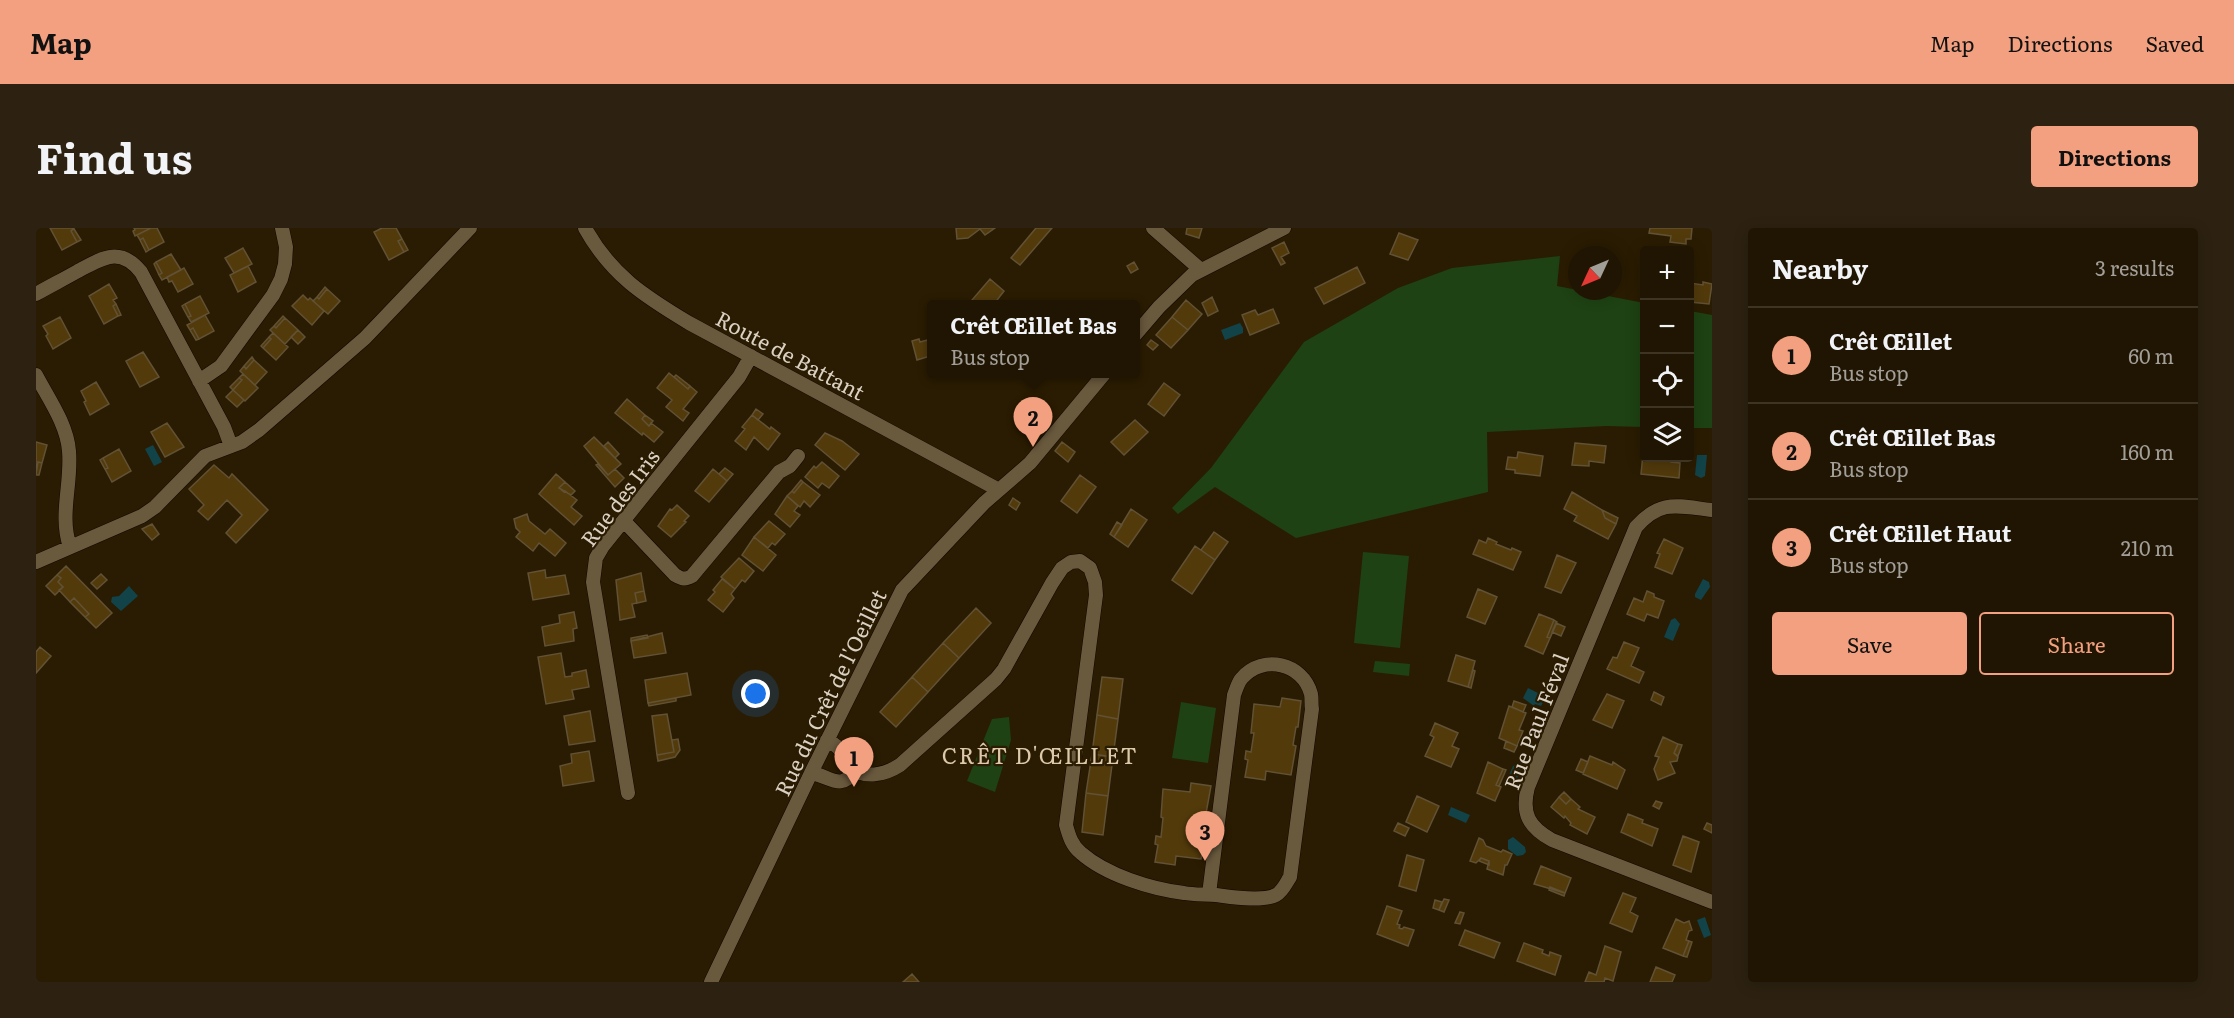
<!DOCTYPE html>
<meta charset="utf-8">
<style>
:root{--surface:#201502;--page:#2d2211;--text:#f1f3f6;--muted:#a29f99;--line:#3d3424;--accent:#f2a07f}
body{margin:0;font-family:Literata,serif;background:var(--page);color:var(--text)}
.controls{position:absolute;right:18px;top:18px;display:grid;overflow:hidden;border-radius:6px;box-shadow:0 3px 15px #0003}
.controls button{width:54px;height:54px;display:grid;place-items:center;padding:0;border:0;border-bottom:2px solid var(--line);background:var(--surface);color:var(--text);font:30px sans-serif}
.compass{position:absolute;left:1532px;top:18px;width:54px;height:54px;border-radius:50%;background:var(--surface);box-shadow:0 3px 15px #0003;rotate:226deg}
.you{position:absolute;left:720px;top:466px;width:21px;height:21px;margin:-15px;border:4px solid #fff;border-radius:50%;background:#1a73e8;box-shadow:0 0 0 9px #1a73e833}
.badge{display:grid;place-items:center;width:39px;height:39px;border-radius:50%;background:var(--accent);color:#111;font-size:20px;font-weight:700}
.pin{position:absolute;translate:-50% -50px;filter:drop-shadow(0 2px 3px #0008)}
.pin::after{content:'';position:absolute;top:32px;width:21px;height:18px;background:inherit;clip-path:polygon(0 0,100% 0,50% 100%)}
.popup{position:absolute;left:891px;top:72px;width:213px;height:78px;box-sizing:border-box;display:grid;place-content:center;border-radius:6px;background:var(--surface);filter:drop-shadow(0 2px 4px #0005);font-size:20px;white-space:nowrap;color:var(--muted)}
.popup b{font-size:22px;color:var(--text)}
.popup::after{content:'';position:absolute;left:50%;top:100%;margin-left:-12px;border:12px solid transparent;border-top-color:var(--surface)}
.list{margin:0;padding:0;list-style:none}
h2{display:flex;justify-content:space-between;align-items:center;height:78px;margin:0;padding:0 24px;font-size:26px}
h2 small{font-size:20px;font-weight:400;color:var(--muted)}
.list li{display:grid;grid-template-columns:39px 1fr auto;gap:18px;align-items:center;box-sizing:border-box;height:96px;padding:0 24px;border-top:2px solid var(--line)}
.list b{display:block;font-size:22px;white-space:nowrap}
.list p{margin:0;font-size:20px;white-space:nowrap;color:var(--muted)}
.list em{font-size:20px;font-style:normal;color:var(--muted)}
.actions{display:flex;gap:12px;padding:18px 24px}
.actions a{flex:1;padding:14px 0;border:2px solid var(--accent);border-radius:6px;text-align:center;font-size:21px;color:var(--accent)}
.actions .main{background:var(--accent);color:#111}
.icon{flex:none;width:33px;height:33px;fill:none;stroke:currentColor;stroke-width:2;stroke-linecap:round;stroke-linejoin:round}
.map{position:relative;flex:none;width:1676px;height:754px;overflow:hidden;border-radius:6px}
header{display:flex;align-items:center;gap:36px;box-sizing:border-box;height:84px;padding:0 30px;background:var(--accent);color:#111}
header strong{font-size:28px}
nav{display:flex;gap:33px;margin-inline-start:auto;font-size:21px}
.intro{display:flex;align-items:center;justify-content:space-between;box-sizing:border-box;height:144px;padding:0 36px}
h1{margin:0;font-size:42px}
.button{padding:15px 27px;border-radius:6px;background:var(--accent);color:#111;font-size:21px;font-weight:700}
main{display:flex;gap:36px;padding:0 36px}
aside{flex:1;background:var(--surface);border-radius:6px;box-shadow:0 3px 15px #0003}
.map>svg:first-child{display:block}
.green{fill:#1e4213}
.water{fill:#114348}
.building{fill:#523a0b;stroke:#615135;stroke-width:1.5}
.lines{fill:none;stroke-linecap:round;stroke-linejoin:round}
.street-casing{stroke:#120600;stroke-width:15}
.street{stroke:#69593d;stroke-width:14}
.labels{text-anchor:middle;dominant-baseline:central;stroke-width:4.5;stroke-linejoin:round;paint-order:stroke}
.street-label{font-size:21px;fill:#dbd1c2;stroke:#2a1c02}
.neighbourhood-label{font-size:22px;letter-spacing:1.5px;fill:#dcc9aa;stroke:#2a1c02}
</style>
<header>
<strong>Map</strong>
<nav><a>Map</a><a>Directions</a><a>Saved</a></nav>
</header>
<div class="intro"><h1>Find us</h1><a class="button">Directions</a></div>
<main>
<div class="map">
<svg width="1676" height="754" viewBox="0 0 1676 754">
<rect width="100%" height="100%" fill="#2a1c02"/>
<path class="green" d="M1524,28L1521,58L1608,75V199L1570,198L1451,204L1452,264L1260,310L1179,259L1142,286L1136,280L1175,240L1268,114L1362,60L1416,40Z
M1654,83L1676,87V200H1654Z
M1327,324L1373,328L1364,420L1318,415Z
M1339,433L1374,436L1373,448L1337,444Z
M1145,474L1180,480L1172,535L1136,530Z
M973,489L975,512L959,564L931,553L956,491Z"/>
<path class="water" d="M1204,95L1207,100V105L1189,112L1185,102Z
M117,217L126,234L118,238L109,221Z
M1661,227H1671L1669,248L1665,250L1659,247Z
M1667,351L1673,354L1674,359L1665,372L1659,369V366Z
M93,358L102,368L85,383L75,374L76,369L83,368Z
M1639,390L1644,396L1637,413L1628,409L1635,392Z
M1492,460L1510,469L1505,478L1499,476L1498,478L1487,470Z
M1480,537L1485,542L1478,557L1470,554L1477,538Z
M1415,579L1434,587L1430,595L1412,587Z
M1477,609L1489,619L1490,624L1487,627L1481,628L1472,621V612Z
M1669,689L1675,707L1668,710L1661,692Z"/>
<path class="building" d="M14,0H38L35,3L41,14L26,22Z
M98,0H115L99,8L97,3L99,2Z
M115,0H121L128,14L113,22L107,10L104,12L101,7Z
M346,0H360L366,11L362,13L368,24L353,32L338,4Z
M920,0H959L949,7L944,1L932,10L921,11Z
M1000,0H1016L984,37L975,30Z
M1151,0H1166L1163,10L1150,6Z
M1614,0H1656L1655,11H1650V16L1634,14L1635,8L1613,5Z
M38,1L45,12L41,14L35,3Z
M1363,5L1382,12L1372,32L1354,26Z
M107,10L113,22L110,24L104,12Z
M366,11L372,22L368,24L362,13Z
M1248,14L1253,25L1245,29L1249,35L1245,37L1236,20Z
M207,20L216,36L198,45L189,30Z
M135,26L145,42L126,52L123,47L126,45L120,34Z
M120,34L126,45L123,47L118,36Z
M1098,34L1102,41L1095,45L1091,38Z
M212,38L220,54L202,64L194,47Z
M1321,39L1329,55L1288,76L1279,60Z
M148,40L157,56L142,64L136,53L133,54L131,49Z
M954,51L968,63L958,76H942L936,72Z
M1667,54L1676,56L1673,76L1654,74V55L1667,57Z
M73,56L81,70L77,72L80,76L77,78L82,88L68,96L53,68Z
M289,59L291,61L283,71L281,69Z
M291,61L304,73L292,86L277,73L281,69L283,71Z
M267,67L272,72L274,70L288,83L276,97L256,78Z
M164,68L173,85L155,94L152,89L155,88L149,76Z
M1176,69L1182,83L1172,88L1166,75Z
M1150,72L1166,86L1152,102L1136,89Z
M80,76L85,87L82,88L77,78Z
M149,76L155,88L152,89L146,78Z
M1237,81L1243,95L1214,107L1206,87L1219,82L1222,87Z
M169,87L178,103L163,111L157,100L154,102L151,97Z
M247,88L249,90L240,100L238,98Z
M24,89L35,110L17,121L10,108L12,106L7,98Z
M1136,89L1152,102L1135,120L1120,107Z
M249,90L262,102L249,116L234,102L238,98L240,100Z
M157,100L163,111L160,112L154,102Z
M262,102L269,109L262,116L255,109Z
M237,105L252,119L240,132L227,120L235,111L233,109Z
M233,109L235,111L227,120L225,118Z
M883,111L884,114L895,111V131L894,128L881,132L876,113Z
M1115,112L1122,117L1117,122L1111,117Z
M107,124L123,149L104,159L90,133Z
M216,129L218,132L210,141L208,138Z
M218,132L231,144L219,157L204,143L208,138L210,141Z
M633,145L652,161L654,158L661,164L647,181L653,185L647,193L630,179L636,172L621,160Z
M207,146L222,160L209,173L197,162L206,152L203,150Z
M640,147L654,158L652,161L638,149Z
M203,150L206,152L197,162L194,159Z
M60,154L73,176L54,187L48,174L50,173L45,163Z
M1128,155L1144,167L1128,188L1112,176Z
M197,162L208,172L201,179L190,169Z
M591,171L609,187L606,191L613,198L615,195L627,204L618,214L607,205L606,207L579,185Z
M720,181L727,186L722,192L716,187Z
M609,187L617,193L613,198L606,191Z
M716,187L734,201L735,199L744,206L732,222L718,209L710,222L699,213L709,201L706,199Z
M1099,192L1112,204L1088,227L1075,214Z
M131,195L148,219L129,229L115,204Z
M789,205L806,213L823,226L809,242L779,217Z
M558,209L585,236L572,247L548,218Z
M0,214L11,217L6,235L2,234L0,242Z
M572,214L583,226L579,230L568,218Z
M1026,214L1039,224L1032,234L1019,223Z
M1539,215L1570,218L1568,235L1553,233V238L1536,237Z
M83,221L95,243L76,254L69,241L72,240L67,230Z
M1482,224L1507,228L1504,248L1479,245V242L1470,241L1472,229L1481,230Z
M1607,226L1608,230H1635V234L1644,235L1643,250L1605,246Z
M67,230L72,240L69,241L64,232Z
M2,234L6,235L3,247H0Z
M786,234L803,248L793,260L786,255L782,260L769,249L778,238L780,240Z
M562,236L572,247L579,241L588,250L579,259L560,237Z
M178,237L193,250L196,246L232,282L200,315L190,305L206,287L191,272L172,292L162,283L168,277L153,261Z
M689,240L697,246L691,253L683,246Z
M677,241L691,253L673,274L659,263Z
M520,246L529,254L523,260L528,264L529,263L541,272L535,279L546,288L538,297L503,266Z
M1044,247L1060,259L1041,285L1025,273Z
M765,252L767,254L758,265L756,263Z
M529,254L539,263L535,267L523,260Z
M767,254L784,267L774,279L768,273L764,279L751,268L756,263L758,265Z
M1536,264L1566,282L1569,290L1580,296L1572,311L1538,293L1541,288L1528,281Z
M751,268L762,278L758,283L764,287L754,299L739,286Z
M977,270L984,275L980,282L973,277Z
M641,277L653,288L648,293L650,294L635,309L622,298L634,281L636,282Z
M1095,281L1111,292L1092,319L1078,309Z
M1566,282L1582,290L1580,296L1569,290Z
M491,286L493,293L509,306L514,301L530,315L519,328L503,315L497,323L480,309L484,304L480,300L478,291Z
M733,293L749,306L739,317L736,315L732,320L718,309Z
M1081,294L1086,297L1078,309L1074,306Z
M116,296L123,306L116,312L106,301Z
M1178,304L1192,314L1179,332L1165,322Z
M718,309L740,327L727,343L706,327Z
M1452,310L1461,314L1460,316L1475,322L1476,320L1485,324L1477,342L1437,326L1443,312L1450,315Z
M1628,311L1647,320L1636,346L1619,339L1624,326L1621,325Z
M1159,318L1179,332L1156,366L1136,352Z
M1521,327L1540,335L1525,365L1509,359Z
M703,330L718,343L709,354L706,352L699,361L685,349Z
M30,338L76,385L60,400L49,389L53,386L38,370L34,374L23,362L27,359L22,354L25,350L21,347Z
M509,342L510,350L529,347L533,366L497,372L492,345Z
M605,345L608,363L599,365L601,375L596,376L599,389L584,392L580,352Z
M65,346L71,352L61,361L55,355Z
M21,347L25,350L22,354L27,359L19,367L10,358Z
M686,351L699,361L695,366L698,370L687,384L672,372L679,364L677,362Z
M1442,361L1461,369L1449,396L1431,389Z
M608,363L610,373L601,375L599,365Z
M1611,363L1618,366V369L1628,373L1622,390L1611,386L1608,393L1591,386L1598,370L1607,374Z
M38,370L53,386L49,389L34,374Z
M940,380L955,395L923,430L907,415Z
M538,384L541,400L537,401L538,413L509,418L506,399L524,395L523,387Z
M1503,386L1518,392L1511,409L1514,410L1507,426L1489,418Z
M1518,392L1521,394L1514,410L1511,409Z
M1520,395L1529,399L1525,408L1516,404Z
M626,405L630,425L598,430L595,413Z
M611,407L612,410L595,413V410Z
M1588,414L1603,420L1595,438L1608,444L1603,455L1571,441L1577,429L1581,430Z
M907,415L923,430L892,464L876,449Z
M4,419L15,428L0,445V424Z
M525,425L529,449L536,448V445L550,442L553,459L536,462L538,471L510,476L502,429Z
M1420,427L1439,433L1432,459L1412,453Z
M1437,442L1439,443L1435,460L1432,459Z
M651,445L655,467L612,475L609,452Z
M876,449L892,464L860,499L844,484Z
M1066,449L1087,451L1082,491L1061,487Z
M1618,464L1628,469L1625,477L1615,472Z
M1571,466L1588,473L1576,500L1557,492Z
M640,470V473L613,478L612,475Z
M1246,470L1265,473L1262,499H1260L1257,517L1260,518L1255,547L1230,543L1229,552L1209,549L1212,532L1209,531L1210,523L1215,524L1218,505H1215L1218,476L1244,479Z
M1478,473L1490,477L1487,484L1476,479Z
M1473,478L1490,485L1483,502L1487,503L1481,518L1463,510Z
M554,483L559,513L533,517L528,488Z
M631,486L638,524L621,527L616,488Z
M1061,487L1082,491L1077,529L1056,526Z
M1399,495L1422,505L1416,518L1423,521L1415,539L1389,528L1398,509L1394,507Z
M1627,509L1642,516L1638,525L1642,529L1641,533L1634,534L1639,545L1622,552L1618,541L1623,529L1619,528Z
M642,511L644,522L639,529L622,533L621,527L638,524L636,512Z
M1470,513L1481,518L1478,524L1468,520Z
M1642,516L1646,517L1642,528L1638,525Z
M553,523L558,553L527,558L524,538L536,535L535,526Z
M1056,526L1077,529L1072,568L1050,565Z
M1554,528L1576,537L1577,534L1589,542L1581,561L1547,546Z
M1545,531L1552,534L1547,545L1540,542Z
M1452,534L1467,541L1460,557L1465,559L1459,573L1441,565Z
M1467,541L1470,542L1463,558L1460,557Z
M1155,555L1175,558L1167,602L1170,603L1165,631L1140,628L1139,637L1119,634L1122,617L1119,616L1120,608L1125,609L1127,590L1125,589L1127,561L1154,564Z
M1528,564L1535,571L1530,576L1523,569Z
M1050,565L1072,568L1067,607L1046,604Z
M1381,568L1403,578L1391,604L1370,594Z
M1523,569L1530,576L1535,571L1544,579L1542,581L1559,589L1551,606L1534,597L1535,595L1529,588L1528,590L1515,579Z
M1620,573L1626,575L1623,581L1617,578Z
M1592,586L1607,592L1606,595L1622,601L1616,618L1585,604Z
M1362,595L1373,600L1369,608L1358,603Z
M1671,595L1676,597V605L1668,601Z
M1647,608L1663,614L1655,644L1637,637Z
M1443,610L1447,612L1450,618L1465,624L1467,622L1476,626L1471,637H1469L1467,647L1451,641L1453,633L1445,630L1440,635L1434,633Z
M1371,627L1388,632L1380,663L1363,658Z
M1445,630L1453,633V637L1443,633Z
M1505,638L1535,650L1529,665L1498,656Z
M1514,659L1529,665L1528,668L1513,662Z
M1587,665L1600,670L1594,684L1602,688L1596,704L1574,695Z
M1408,671L1413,672L1408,684L1403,682Z
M1399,672L1406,674L1403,682L1397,680Z
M1351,678L1366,683L1361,696L1364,697L1363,700L1366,701L1368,699L1378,702L1372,718L1341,706Z
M1424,684L1428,685L1424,696L1419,695Z
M1640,691L1648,695L1653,693L1656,702L1653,703L1650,712L1653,713L1647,728L1627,720Z
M1429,702L1464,715L1458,730L1423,717Z
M1653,713L1656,714L1651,729L1647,728Z
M1488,715L1507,722L1506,725L1513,728L1514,724L1525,728L1519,747L1481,733Z
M1569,718L1585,724L1577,753L1569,750L1568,754H1549L1553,744L1560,747Z
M1620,739L1639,747L1636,754H1614Z
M876,746L883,754H867Z"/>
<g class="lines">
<g class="street-casing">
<path id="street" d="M549,0C575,47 608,68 653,95L963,262
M1117,0L1165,42
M0,66C14,58 28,51 42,43C66,30 84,18 105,44L188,199L195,218
M1099,107L1123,79L1156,47L1248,0
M0,147C12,170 31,196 33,223C36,256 23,287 34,319
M163,153L185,138L237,67L245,51L249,36L250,19L246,0
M1676,282C1641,278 1625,271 1600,299L1492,559C1485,586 1493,599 1516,612L1676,674
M588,293L639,347C646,351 649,352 656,348L743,244L754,238L762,228
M0,334L106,288L119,279L169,228L206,214L223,202L329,110L434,0
M791,512C804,518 807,526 814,537C827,553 850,546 864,537L960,451L968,441L1016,355L1026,340L1035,334L1044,333L1054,340L1059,354L1060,367L1030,597C1033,608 1036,618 1045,625C1070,647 1115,661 1148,665C1158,667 1170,666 1180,667C1196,669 1226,674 1240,667C1247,663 1250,655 1254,649L1276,481C1275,476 1276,471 1275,466C1267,435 1227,426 1206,450C1202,454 1200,462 1198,467L1173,666
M775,545C794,548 805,564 819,542
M592,565L557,354L560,330L567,318L703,149L715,128
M675,754L775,545L866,362L948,275L994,235L1068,146"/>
</g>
<use href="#street" class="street"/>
</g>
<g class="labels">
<g class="street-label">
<text transform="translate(755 126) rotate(28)">Route de Battant</text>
<text transform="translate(583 269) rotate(-53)">Rue des Iris</text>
<text transform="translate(793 464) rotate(-64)">Rue du Crêt de l'Oeillet</text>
<text transform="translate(1499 493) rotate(-69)">Rue Paul Féval</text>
</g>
<g class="neighbourhood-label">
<text x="1004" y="526">CRÊT D'ŒILLET</text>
</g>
</g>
</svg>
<div class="controls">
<button>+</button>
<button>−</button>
<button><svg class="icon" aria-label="locate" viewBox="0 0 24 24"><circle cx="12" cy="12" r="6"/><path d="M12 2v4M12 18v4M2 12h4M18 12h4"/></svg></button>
<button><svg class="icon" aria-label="layers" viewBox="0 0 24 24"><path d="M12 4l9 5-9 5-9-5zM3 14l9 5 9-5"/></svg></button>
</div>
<svg class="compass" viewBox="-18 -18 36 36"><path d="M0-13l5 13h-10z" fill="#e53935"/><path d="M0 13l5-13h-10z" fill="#a29f99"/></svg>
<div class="you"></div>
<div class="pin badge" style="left:818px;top:559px">1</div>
<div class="pin badge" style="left:997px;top:219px">2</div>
<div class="popup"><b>Crêt Œillet Bas</b>Bus stop</div>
<div class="pin badge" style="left:1169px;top:633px">3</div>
</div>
<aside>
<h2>Nearby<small>3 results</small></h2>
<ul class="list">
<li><span class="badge">1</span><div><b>Crêt Œillet</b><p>Bus stop</p></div><em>60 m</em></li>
<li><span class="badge">2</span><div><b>Crêt Œillet Bas</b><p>Bus stop</p></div><em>160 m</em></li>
<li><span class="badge">3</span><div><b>Crêt Œillet Haut</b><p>Bus stop</p></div><em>210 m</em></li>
</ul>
<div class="actions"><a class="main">Save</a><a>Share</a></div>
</aside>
</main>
